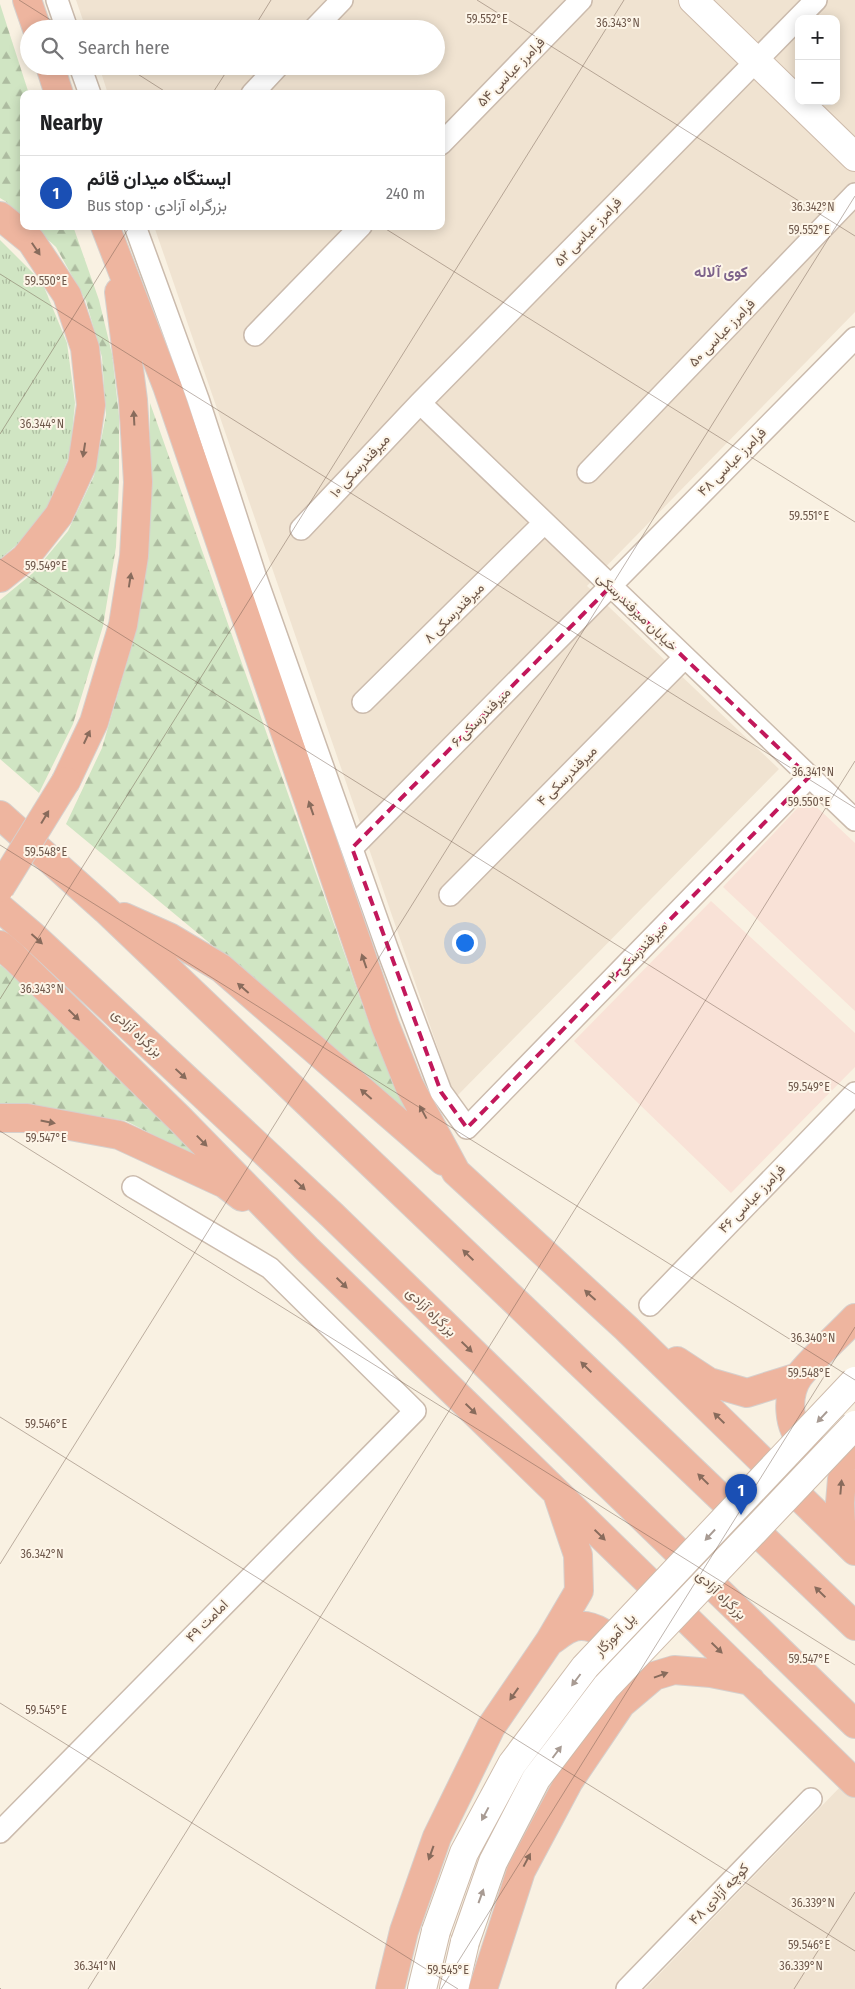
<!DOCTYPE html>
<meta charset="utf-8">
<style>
:root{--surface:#fff;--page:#f2f2f2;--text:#202124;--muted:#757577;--line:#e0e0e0;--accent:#d87353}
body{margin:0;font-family:"Fira Sans Condensed",Vazirmatn,sans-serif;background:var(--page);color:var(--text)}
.controls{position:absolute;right:15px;top:15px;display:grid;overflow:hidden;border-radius:10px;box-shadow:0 2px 12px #0003}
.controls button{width:45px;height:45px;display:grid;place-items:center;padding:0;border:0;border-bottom:1px solid var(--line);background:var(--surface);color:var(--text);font:25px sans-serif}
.you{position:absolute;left:464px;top:942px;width:18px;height:18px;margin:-12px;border:4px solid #fff;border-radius:50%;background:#1a73e8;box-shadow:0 0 0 8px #1a73e833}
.badge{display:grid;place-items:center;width:32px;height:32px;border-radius:50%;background:var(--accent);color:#fff;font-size:16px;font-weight:700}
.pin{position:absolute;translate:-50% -41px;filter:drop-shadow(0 1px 2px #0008)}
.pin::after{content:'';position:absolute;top:26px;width:18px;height:15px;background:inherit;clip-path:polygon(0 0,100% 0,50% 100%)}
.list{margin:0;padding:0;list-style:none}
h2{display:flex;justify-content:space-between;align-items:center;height:65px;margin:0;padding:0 20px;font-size:21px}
h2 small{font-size:16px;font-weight:400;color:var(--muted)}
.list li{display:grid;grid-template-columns:32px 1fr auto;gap:15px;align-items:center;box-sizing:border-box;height:75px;padding:0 20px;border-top:1px solid var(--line)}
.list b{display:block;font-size:19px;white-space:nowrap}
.list p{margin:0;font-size:16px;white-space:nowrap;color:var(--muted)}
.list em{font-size:16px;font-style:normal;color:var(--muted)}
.icon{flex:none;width:28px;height:28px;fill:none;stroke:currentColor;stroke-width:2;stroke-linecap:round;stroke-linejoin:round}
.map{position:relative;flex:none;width:855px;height:1989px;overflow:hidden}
.search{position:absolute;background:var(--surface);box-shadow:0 2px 12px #0003;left:20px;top:20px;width:425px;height:55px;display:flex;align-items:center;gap:12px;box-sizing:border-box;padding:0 18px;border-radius:28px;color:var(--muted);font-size:19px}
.panel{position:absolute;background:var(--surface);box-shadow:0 2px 12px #0003;left:20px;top:90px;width:425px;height:140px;border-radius:10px}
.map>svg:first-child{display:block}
.residential{fill:#f0e3d1;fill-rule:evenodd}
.commercial{fill:#f9e2d7}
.grass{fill:url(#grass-tufts)}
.forest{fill:url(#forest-firs)}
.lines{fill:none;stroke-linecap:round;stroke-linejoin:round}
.street-casing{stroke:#cbbbad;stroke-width:24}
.secondary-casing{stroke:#cebbab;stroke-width:30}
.highway-casing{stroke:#d6d0cd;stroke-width:30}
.street{stroke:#fff;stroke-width:21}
.secondary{stroke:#fff;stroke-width:28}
.highway{stroke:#eeb59f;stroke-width:28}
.secondary-bridge-casing{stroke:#cebbab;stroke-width:30;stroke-linecap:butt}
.highway-bridge-casing{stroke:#d6d0cd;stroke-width:30;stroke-linecap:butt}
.secondary-bridge{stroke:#fff;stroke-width:28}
.highway-bridge{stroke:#eeb59f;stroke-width:28}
.oneway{fill:#886b5c}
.oneway2{fill:#a89b93}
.marked{fill:none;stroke:#c2185b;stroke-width:4;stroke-dasharray:10 6;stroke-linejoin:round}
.ticks{fill:none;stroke:#6e584b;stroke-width:1;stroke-opacity:0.45}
.labels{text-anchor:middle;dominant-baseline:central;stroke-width:4;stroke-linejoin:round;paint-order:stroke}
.street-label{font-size:14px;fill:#6e584b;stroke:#fdf5e8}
.neighbourhood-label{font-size:15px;font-weight:bold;fill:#7e638b;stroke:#fdf5e8}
.ticks-label{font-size:12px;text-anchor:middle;fill:#6e584b;stroke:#fdf5e8;stroke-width:4;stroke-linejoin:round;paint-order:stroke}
</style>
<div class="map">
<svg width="855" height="1989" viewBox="0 0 855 1989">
<defs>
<pattern id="grass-tufts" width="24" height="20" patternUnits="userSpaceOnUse" patternTransform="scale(1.25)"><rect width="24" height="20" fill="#d0e5c3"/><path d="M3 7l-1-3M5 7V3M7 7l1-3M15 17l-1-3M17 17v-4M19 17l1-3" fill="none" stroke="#adbca0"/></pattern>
<pattern id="forest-firs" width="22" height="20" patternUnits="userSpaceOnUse" patternTransform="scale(1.25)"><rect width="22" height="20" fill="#d0e5c3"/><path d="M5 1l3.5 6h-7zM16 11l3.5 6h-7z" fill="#adbca0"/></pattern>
</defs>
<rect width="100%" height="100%" fill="#f9f1e2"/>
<path class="residential" d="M76,0H855V312L587,586L779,769L455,1098L154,226H441V94H108L99,66H436V29H86ZM799,19H836V101H799Z
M842,1785L855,1798V1989H645Z"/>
<path class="commercial" d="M807,798L855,843V1011L723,887Z
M711,901L855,1033V1067L731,1193L574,1041Z"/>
<path class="grass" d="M0,240L42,282L67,343L75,403L70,454L49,506L19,543L0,559Z"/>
<path class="forest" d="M0,4L29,94H24V218L5,201L0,198Z
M33,226H73L99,300L112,354L119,416V480L116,547L103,626L73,724L39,793L0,759V600L33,573L68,531L94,476L106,415L102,357L86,301L56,247Z
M150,403L371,1029L412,1124L253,979L66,824L102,748L135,635L149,543Z
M0,965L3,967L211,1164L126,1121L9,1103H0Z"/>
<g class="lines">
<g class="street-casing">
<path id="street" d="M57,0L67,29
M314,29L342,0
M80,66L90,94
M252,94L278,66
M441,144L581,0
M135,226L198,399L255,575L387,948L441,1092L467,1128L809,777
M255,335L361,226
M420,403L855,820
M588,472L855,194
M301,529L420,403L816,0
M363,702L544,523
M352,848L855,338
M450,895L685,657
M650,1305L855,1093
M0,1832L415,1411L270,1268L133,1187
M627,1989L811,1799"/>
</g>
<g class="secondary-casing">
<path id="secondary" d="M693,0L855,157
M422,1989L436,1931
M454,1989L465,1942"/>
</g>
<g class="highway-casing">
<path id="highway" d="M27,0L37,29
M50,66L59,94
M0,216L31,241L67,295L85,348L91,405L82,465L59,515L25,558L0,578
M105,226L167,386L385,1025L409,1085L456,1172L626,1328L855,1551
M66,781L94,722L123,625L134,556L138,482L133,400L119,292
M0,815L106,910L855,1626
M0,908L33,936L332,1215L855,1724
M124,917L169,937L221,968L443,1161
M0,945L14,957L179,1118L307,1249L855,1783
M0,1118H27L119,1135L225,1184L242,1197
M855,1318C838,1336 813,1358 799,1376C786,1394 787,1429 805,1443C821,1456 835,1459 855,1455
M677,1361L709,1382L747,1393L798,1377
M851,1544L841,1524L840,1503L842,1479L855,1458
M549,1642C556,1638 562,1632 569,1629C590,1618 616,1639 627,1658
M390,1989L404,1931L437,1837L491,1727L549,1642L579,1591L578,1555L558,1496
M483,1989L521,1871L569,1781L621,1704L654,1676L674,1670L711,1673L751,1681"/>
</g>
<use href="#street" class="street"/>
<use href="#secondary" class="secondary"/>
<use href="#highway" class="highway"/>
<g class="secondary-bridge-casing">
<path id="secondary-bridge" d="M436,1931L464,1853L512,1764L585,1667L855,1381
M465,1942L493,1862L536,1779L606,1687L855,1425"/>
</g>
<g class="highway-bridge-casing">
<path id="highway-bridge" d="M0,888L66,781"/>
</g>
<use href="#secondary-bridge" class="secondary-bridge"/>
<use href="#highway-bridge" class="highway-bridge"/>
</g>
<defs><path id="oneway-solid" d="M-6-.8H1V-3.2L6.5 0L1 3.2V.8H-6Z" transform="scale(1.25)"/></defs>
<g class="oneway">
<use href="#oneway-solid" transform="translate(36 249) rotate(56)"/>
<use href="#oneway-solid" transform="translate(134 418) rotate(-93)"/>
<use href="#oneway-solid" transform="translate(84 450) rotate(99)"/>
<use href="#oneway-solid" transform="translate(130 580) rotate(-81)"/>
<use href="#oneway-solid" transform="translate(87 737) rotate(-65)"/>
<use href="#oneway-solid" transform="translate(311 808) rotate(-109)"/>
<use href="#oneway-solid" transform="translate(45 817) rotate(-59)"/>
<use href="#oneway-solid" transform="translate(37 939) rotate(42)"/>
<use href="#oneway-solid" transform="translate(364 961) rotate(-109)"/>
<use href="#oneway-solid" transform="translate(243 988) rotate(-139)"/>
<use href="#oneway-solid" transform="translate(74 1015) rotate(44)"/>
<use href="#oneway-solid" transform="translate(181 1074) rotate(43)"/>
<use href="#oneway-solid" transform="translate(366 1094) rotate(-139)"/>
<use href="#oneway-solid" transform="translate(423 1112) rotate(-118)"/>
<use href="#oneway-solid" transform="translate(48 1122) rotate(11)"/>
<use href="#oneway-solid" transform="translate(202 1141) rotate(46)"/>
<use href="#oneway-solid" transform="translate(300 1185) rotate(43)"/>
<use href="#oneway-solid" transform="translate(468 1255) rotate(-136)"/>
<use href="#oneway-solid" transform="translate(342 1283) rotate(44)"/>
<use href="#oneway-solid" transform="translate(590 1295) rotate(-138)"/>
<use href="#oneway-solid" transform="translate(467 1347) rotate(44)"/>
<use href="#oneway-solid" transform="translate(586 1367) rotate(-136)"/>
<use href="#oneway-solid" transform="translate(471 1409) rotate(44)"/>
<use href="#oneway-solid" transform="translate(719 1418) rotate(-136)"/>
<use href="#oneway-solid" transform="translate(703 1479) rotate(-136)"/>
<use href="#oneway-solid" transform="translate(841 1487) rotate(-85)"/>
<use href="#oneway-solid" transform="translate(600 1535) rotate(44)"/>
<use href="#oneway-solid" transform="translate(820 1592) rotate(-136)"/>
<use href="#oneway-solid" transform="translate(717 1648) rotate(44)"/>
<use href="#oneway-solid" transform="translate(661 1675) rotate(-20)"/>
<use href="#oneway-solid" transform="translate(514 1694) rotate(125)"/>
<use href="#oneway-solid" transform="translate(431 1853) rotate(110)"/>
<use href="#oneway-solid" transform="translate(527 1860) rotate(-62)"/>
</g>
<g class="oneway2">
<use href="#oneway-solid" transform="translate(822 1417) rotate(133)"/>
<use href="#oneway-solid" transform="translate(710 1535) rotate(133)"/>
<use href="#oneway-solid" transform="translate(576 1680) rotate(127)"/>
<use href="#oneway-solid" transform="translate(557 1752) rotate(-53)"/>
<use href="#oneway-solid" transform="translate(485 1814) rotate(118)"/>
<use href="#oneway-solid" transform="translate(481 1896) rotate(-70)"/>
</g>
<path class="marked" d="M610,587L809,777L467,1128L441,1092L352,848Z"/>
<path class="ticks" d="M19,0L65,29M477,0L855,236M253,29L271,0M125,66L169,94M212,94L230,66M381,226L855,522M0,274L855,808M0,434L130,226M0,559L855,1094M0,845L855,1380M0,999L624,0M0,1131L855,1665M0,1417L855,1951M0,1564L855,196M0,1703L458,1989M0,1988L1,1989M88,1989L855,761M441,1989L855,1327M794,1989L855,1892"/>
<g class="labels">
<g class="street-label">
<text transform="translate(511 72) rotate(-46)">فرامرز عباسی ۵۴</text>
<text transform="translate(588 232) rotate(-46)">فرامرز عباسی ۵۲</text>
<text transform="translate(722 333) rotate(-46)">فرامرز عباسی ۵۰</text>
<text transform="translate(732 462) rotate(-45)">فرامرز عباسی ۴۸</text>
<text transform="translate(360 466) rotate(-47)">میرفندرسکی ۱۰</text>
<text transform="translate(637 612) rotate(44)">خیابان میرفندرسکی</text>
<text transform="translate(454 613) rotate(-45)">میرفندرسکی ۸</text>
<text transform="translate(481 717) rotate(-45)">میرفندرسکی ۶</text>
<text transform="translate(567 776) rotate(-45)">میرفندرسکی ۴</text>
<text transform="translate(638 952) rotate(-46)">میرفندرسکی ۲</text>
<text transform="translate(137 1033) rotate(43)">بزرگراه آزادی</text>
<text transform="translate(752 1199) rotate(-46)">فرامرز عباسی ۴۶</text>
<text transform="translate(431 1312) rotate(44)">بزرگراه آزادی</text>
<text transform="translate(721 1595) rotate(44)">بزرگراه آزادی</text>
<text transform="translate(207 1621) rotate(-45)">امامت ۴۹</text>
<text transform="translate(615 1635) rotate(-47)">پل آموزگار</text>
<text transform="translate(719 1894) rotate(-46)">کوچه آزادی ۴۸</text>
</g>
<g class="neighbourhood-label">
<text x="721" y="272">کوی آلاله</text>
</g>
</g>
<g class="ticks-label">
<text x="487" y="23">59.552°E</text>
<text x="618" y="27">36.343°N</text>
<text x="813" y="211">36.342°N</text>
<text x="809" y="234">59.552°E</text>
<text x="46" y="285">59.550°E</text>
<text x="42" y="428">36.344°N</text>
<text x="809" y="520">59.551°E</text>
<text x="46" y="570">59.549°E</text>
<text x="813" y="776">36.341°N</text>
<text x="809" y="806">59.550°E</text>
<text x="46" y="856">59.548°E</text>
<text x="42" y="993">36.343°N</text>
<text x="809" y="1091">59.549°E</text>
<text x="46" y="1142">59.547°E</text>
<text x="813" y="1342">36.340°N</text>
<text x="809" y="1377">59.548°E</text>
<text x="46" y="1428">59.546°E</text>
<text x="42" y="1558">36.342°N</text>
<text x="809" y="1663">59.547°E</text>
<text x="46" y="1714">59.545°E</text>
<text x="813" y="1907">36.339°N</text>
<text x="809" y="1949">59.546°E</text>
<text x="95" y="1970">36.341°N</text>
<text x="801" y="1970">36.339°N</text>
<text x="448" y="1974">59.545°E</text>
</g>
</svg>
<div class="controls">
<button>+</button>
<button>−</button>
</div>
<div class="you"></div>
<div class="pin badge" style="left:741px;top:1515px;background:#1a4fb4">1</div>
<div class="search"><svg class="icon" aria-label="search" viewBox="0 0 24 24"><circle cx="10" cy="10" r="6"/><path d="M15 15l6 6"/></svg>Search here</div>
<section class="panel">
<h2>Nearby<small></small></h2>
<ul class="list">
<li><span class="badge" style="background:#1a4fb4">1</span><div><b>ایستگاه میدان قائم</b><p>Bus stop · بزرگراه آزادی</p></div><em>240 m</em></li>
</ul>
</section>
</div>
